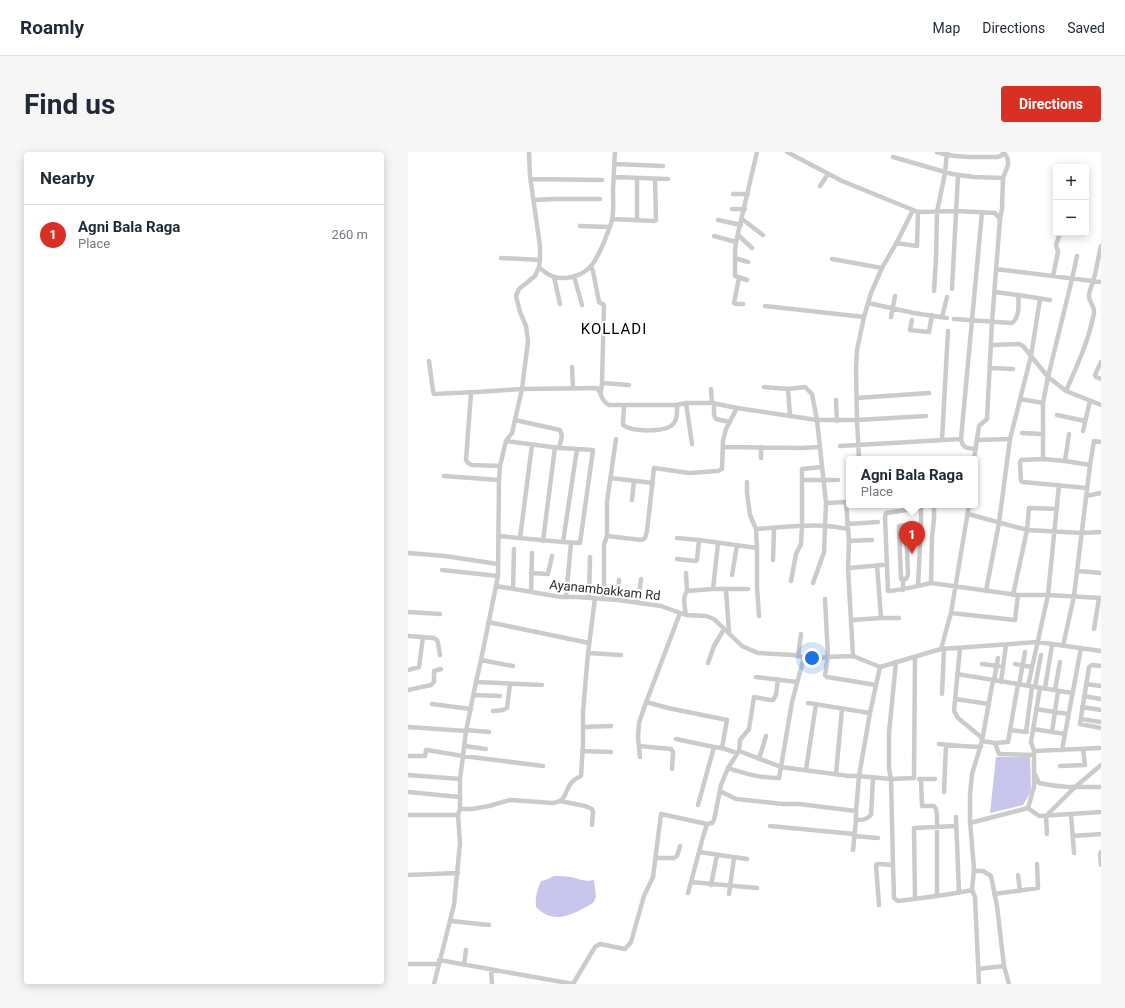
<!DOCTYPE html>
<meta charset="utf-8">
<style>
:root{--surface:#fff;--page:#f6f6f7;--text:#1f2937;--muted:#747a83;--line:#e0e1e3;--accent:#d93025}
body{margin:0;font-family:Roboto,sans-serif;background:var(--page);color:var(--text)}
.controls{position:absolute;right:12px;top:12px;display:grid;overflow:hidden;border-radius:4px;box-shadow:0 2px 10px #0003}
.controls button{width:36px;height:36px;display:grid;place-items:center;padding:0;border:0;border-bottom:1px solid var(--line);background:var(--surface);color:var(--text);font:20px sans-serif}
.you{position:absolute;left:404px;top:506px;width:14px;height:14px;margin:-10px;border:3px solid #fff;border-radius:50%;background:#1a73e8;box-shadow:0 0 0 6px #1a73e833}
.badge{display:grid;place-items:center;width:26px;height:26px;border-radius:50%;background:var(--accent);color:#fff;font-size:13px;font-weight:700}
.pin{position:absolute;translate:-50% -33px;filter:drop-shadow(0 1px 2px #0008)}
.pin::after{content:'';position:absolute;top:21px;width:14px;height:12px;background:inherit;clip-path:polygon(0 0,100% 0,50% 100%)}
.popup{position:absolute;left:438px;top:304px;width:132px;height:52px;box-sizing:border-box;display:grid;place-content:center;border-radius:4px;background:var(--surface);filter:drop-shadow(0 1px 3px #0005);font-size:13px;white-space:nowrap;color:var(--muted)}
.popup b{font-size:15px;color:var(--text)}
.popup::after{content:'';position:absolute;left:50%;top:100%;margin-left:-8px;border:8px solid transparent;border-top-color:var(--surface)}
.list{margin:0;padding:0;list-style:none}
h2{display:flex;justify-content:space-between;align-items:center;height:52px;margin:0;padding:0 16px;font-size:17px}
h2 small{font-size:13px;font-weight:400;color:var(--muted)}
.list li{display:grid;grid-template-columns:26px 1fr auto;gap:12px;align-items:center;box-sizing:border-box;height:60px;padding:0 16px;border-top:1px solid var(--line)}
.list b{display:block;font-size:15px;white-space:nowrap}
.list p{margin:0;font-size:13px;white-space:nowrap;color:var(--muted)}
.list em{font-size:13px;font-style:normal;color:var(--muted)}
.map{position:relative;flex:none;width:693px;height:832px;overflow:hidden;border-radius:4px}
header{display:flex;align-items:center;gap:24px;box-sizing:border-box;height:56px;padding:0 20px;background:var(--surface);border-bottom:1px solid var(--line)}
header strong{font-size:19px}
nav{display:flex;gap:22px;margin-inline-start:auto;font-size:14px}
.intro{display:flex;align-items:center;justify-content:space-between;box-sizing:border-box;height:96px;padding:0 24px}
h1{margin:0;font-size:28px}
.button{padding:10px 18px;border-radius:4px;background:var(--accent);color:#fff;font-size:14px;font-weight:700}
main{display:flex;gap:24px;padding:0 24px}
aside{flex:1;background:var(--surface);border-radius:4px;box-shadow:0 2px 10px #0003}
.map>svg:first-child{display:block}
.water{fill:#c8c6ec}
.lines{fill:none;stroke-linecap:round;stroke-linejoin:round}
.minor{stroke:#cbcbcb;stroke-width:4.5}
.labels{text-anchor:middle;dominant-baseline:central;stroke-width:4;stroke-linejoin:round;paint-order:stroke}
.street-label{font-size:13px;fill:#2e2e2e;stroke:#fff}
.quarter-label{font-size:15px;letter-spacing:1px;fill:#000;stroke:#fff}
</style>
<header>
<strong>Roamly</strong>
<nav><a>Map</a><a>Directions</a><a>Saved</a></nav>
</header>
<div class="intro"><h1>Find us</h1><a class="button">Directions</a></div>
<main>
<aside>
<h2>Nearby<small></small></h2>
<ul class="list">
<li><span class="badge">1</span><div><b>Agni Bala Raga</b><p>Place</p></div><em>260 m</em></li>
</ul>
</aside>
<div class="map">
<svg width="693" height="832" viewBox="0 0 693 832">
<rect width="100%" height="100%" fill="#fff"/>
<path class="water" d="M588,605H622L623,637L621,643L615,653L582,661Z
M146,724C152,724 158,724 163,725C172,727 175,730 186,728L188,745L185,751C166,762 146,774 128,755C127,745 129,738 133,729L140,727Z"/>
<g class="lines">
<path class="minor" d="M379,0L434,29L510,60L549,59L587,61L592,67L584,170L579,267L571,274L566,307
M529,0C548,6 568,5 589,5L593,4L596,0
M485,5L544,22L566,25L595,26
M207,12L255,14
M206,25L260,27
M229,26V69
M123,27L194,28
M412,34L420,22
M325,42H340
M126,48L146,47H192
M324,57H337
M505,58L489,90L474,116L463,141L456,165L449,198L448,216L449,268L518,264
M205,67L246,69L248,68L247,27
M334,67L355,83
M592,67L594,57L595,26L600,13V8L598,3L595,1
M310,68L333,73
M172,74L202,75
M330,83L344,96
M306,84L328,90L349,0
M328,90L327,99V124L339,128
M488,91L509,94L510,60
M669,104L664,127L640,225L635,251V307L657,309L682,313
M93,106L132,108
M327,106L340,110
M424,107L474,116
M131,115C141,125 150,128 164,125C185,120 189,105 197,88C199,81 203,74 204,68C206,58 205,47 205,37C206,24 206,12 207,0
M183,115L185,119L191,150L196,153L194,231L193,240
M588,117L693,130
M166,124L174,153
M645,124L650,100L648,93L652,81
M146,125L152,152
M331,126L326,151L328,152H335
M544,137L550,23
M526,139L528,107L529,60L537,21L539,0
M610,143L642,148
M460,151L506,161L539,166
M357,154L456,165
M483,165L487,144
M534,165L539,145
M546,167L604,171C611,166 611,152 610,143L587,140
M504,168L502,178L521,180L524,163
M584,193L611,192L615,194L640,225L658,239L693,253
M21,209L25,239L26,242L69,240L114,237L189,236C195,243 192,248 201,253H269L278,251H304L329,256L409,268H449L451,307
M693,210L687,223L688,225L693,227
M164,215L165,237
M583,216L605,217
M194,231L221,233
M356,235L380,237L397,235L404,242L409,268L418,351L416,400L405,431
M303,237L304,251
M380,237L382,264
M658,239C669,214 681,188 686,161C687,154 681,151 681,144C681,139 684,134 685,129C689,118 690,105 693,94
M63,241L58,308L60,311L64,313L92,314
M449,246L521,241
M612,247L635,251
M428,248L429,269
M278,251L284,292
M306,252V263L308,267L322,270
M216,253L215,271V273C224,280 259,281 266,271C270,266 269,259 269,253
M649,263L677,269
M107,268L152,278L154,284L151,296
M675,279L682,249
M614,281L635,282
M553,287L574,60
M534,288L540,179
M569,288L602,287
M432,294L553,287C555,297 559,296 568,297
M315,295L394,296L411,295
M353,306V295
M635,307L613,308L612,311L613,329L615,330L679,336
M657,309L661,282
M36,324L91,328
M202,326L245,331
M394,328H430
M339,330V341L342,363L348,377L349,396V435L351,464
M678,344L693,341
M224,348L226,329
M441,350H438L441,389L440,416L445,504
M418,351L438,350
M560,362L619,378L674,381L693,380
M439,372L470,370
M348,377C371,376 395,372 418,374C425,374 433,376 440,377
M90,384L155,390L169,297L151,296L98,289
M199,384V350L208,287
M112,386L124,293
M269,386L291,388
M135,389L147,295
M441,389L464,388
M155,390L172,391L185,298L169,297
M310,391L305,437H340
M0,401L37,404L90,412
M269,407L288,409L289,408L291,388L349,396
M365,408L366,377
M440,416L475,413
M34,418L90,424
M670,419L693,421
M123,421L140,422L144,404
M278,421L279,439
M324,423L329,393
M495,427H493V426L491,376V374L497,373L498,374L500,423L498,427H495V438
M383,429L388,402L393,392L394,374V317L414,315
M523,431L524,385L526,367V353
M88,434L153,445H169L210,448L253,454L278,463L298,464L306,467L334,494L350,501L385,503L406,507L420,505L445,504L472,515L533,497L630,490L693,499
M510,434L513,375V357L511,356L479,361H478L477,365L480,439C495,438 508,434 523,431L610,443H640L693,446
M105,437L106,397
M318,438L321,480
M578,439L591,371L602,287L623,204L632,147
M123,440L124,401
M605,443L619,378L621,356H623L649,357
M158,445L163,391
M181,446L182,405
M196,447V393L199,384L234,388L237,386L239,379L246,316L281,321L310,319L314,317L315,289L318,277L329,256
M417,447L420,505L417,523L419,525L468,533
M210,448L211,428
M230,450L233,427
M0,460L32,462
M543,461L607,468L610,443
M278,463C277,455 274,446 279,439L305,437
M473,466H491
M444,468L473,466L469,413
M80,470L181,491
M686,477L691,446
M0,484L26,486L29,488L30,491L32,503
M655,494L666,444L682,313L686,289L693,290
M552,496L546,559L550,566L573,585L574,589
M533,497L543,461L561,353
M180,501L213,503
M390,504L393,482
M73,508L105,514
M488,510L481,581V616L483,627L485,713L486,746L490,749C515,746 540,743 564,738L566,717
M300,511L306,494L316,477
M574,512L591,514
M607,512L624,515
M693,514L684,513L681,515L672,572L693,576
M0,518L11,515L15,485
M549,522L664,541
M348,525L389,530
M585,528L574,589L564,622L562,643V669L566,717L568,719H575L583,724L589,754L596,814L601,832
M586,528L590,506
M68,530L134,533
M593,530L598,493
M678,532L693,534
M611,533L617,500
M620,534L640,443L651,333
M627,535L633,503
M637,536L644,493
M0,538L23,533L26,530V519L33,517
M647,538L652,510
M534,542L536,497
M66,543L92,544
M676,544L693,547
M547,547L581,552
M238,550L260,556L319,568L314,596
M400,551L462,561
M24,552L63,557
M674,555L693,558
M628,557L660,562
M85,559L95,558L99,556L102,532
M673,567L693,570
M0,575L58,579
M175,575L203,574
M625,577L657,582
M58,578L81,580
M602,578L619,580
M618,580L624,535
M644,580L650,539
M268,587L306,595
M574,589L587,591L591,602L626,603
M587,591L600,590L610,532
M531,592L554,594L573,595
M57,594L78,597
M231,594L263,597L265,600L264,617
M693,596L626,599V635L620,656L631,664L693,660
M654,598L673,496
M174,599L203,600
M331,599L332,588L341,577L346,545L362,548H365L368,543L370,527
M626,599L623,590L632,536
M0,604H17L18,598H19L55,604L135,614
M232,605L230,585L231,571L236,556L272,461
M351,607L358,584
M652,614L677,613L675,597
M320,616C339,622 351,626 371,626L373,615L441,624H451L462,561L472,515
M398,618L408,552
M428,622L434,557
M627,622L631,631C652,636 672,635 693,635
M0,623L52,627
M511,627H527
M513,627L514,654H526L528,657L529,663V744
M312,639L328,647L375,652H391L448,659L451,624L483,627L506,626L507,505
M0,640L51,645
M536,640L538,593
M152,649L177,654L184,657L185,660L184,673
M290,653L306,595L314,596L329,601
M52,657H64L81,654L102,648L145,651C160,649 156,638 164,630C166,627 170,626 173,624L175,592V560L180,501L187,446
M448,659V668C454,668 458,668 463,663L465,626
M663,662L666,701
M0,663H50
M548,665L551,741
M562,671L620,656
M362,674L446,682
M639,682L638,664L666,636L693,613
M446,684L470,686
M665,684L693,682
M445,698L448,668
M291,700L339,707
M693,700L692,702L693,713
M248,706H266L269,704L272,694
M0,723L50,721
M610,723L612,739
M283,730L349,736
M303,733L309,703
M564,738L567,745L571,832
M280,741L295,685L299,672
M321,742L326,706
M586,742L630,736L629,712
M507,747L506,676L548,674
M471,753L468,713L469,712H471L485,713
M43,769L81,773
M31,808L165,832
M0,812H30
M56,813L58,798
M570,817L596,814
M83,818L84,832
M26,832L46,753L52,691L50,663L52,657V627L55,604L58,579L68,530L73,508L90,424L91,328L92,314L98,289L104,281L114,237L120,189L118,174L112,160L108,144L111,137L127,124L131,115L132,108V94L122,24L121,0
M165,832L187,795L192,792L217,797L223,790L236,744L245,725L253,662L299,672L304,671L306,668L313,633L320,616L331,599L373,615L384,550L396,505"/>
</g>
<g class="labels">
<g class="street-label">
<text transform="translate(197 438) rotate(6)">Ayanambakkam Rd</text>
</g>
<g class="quarter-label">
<text x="206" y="177">KOLLADI</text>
</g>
</g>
</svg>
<div class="controls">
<button>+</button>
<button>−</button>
</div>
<div class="you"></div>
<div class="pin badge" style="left:504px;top:402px">1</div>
<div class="popup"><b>Agni Bala Raga</b>Place</div>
</div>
</main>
